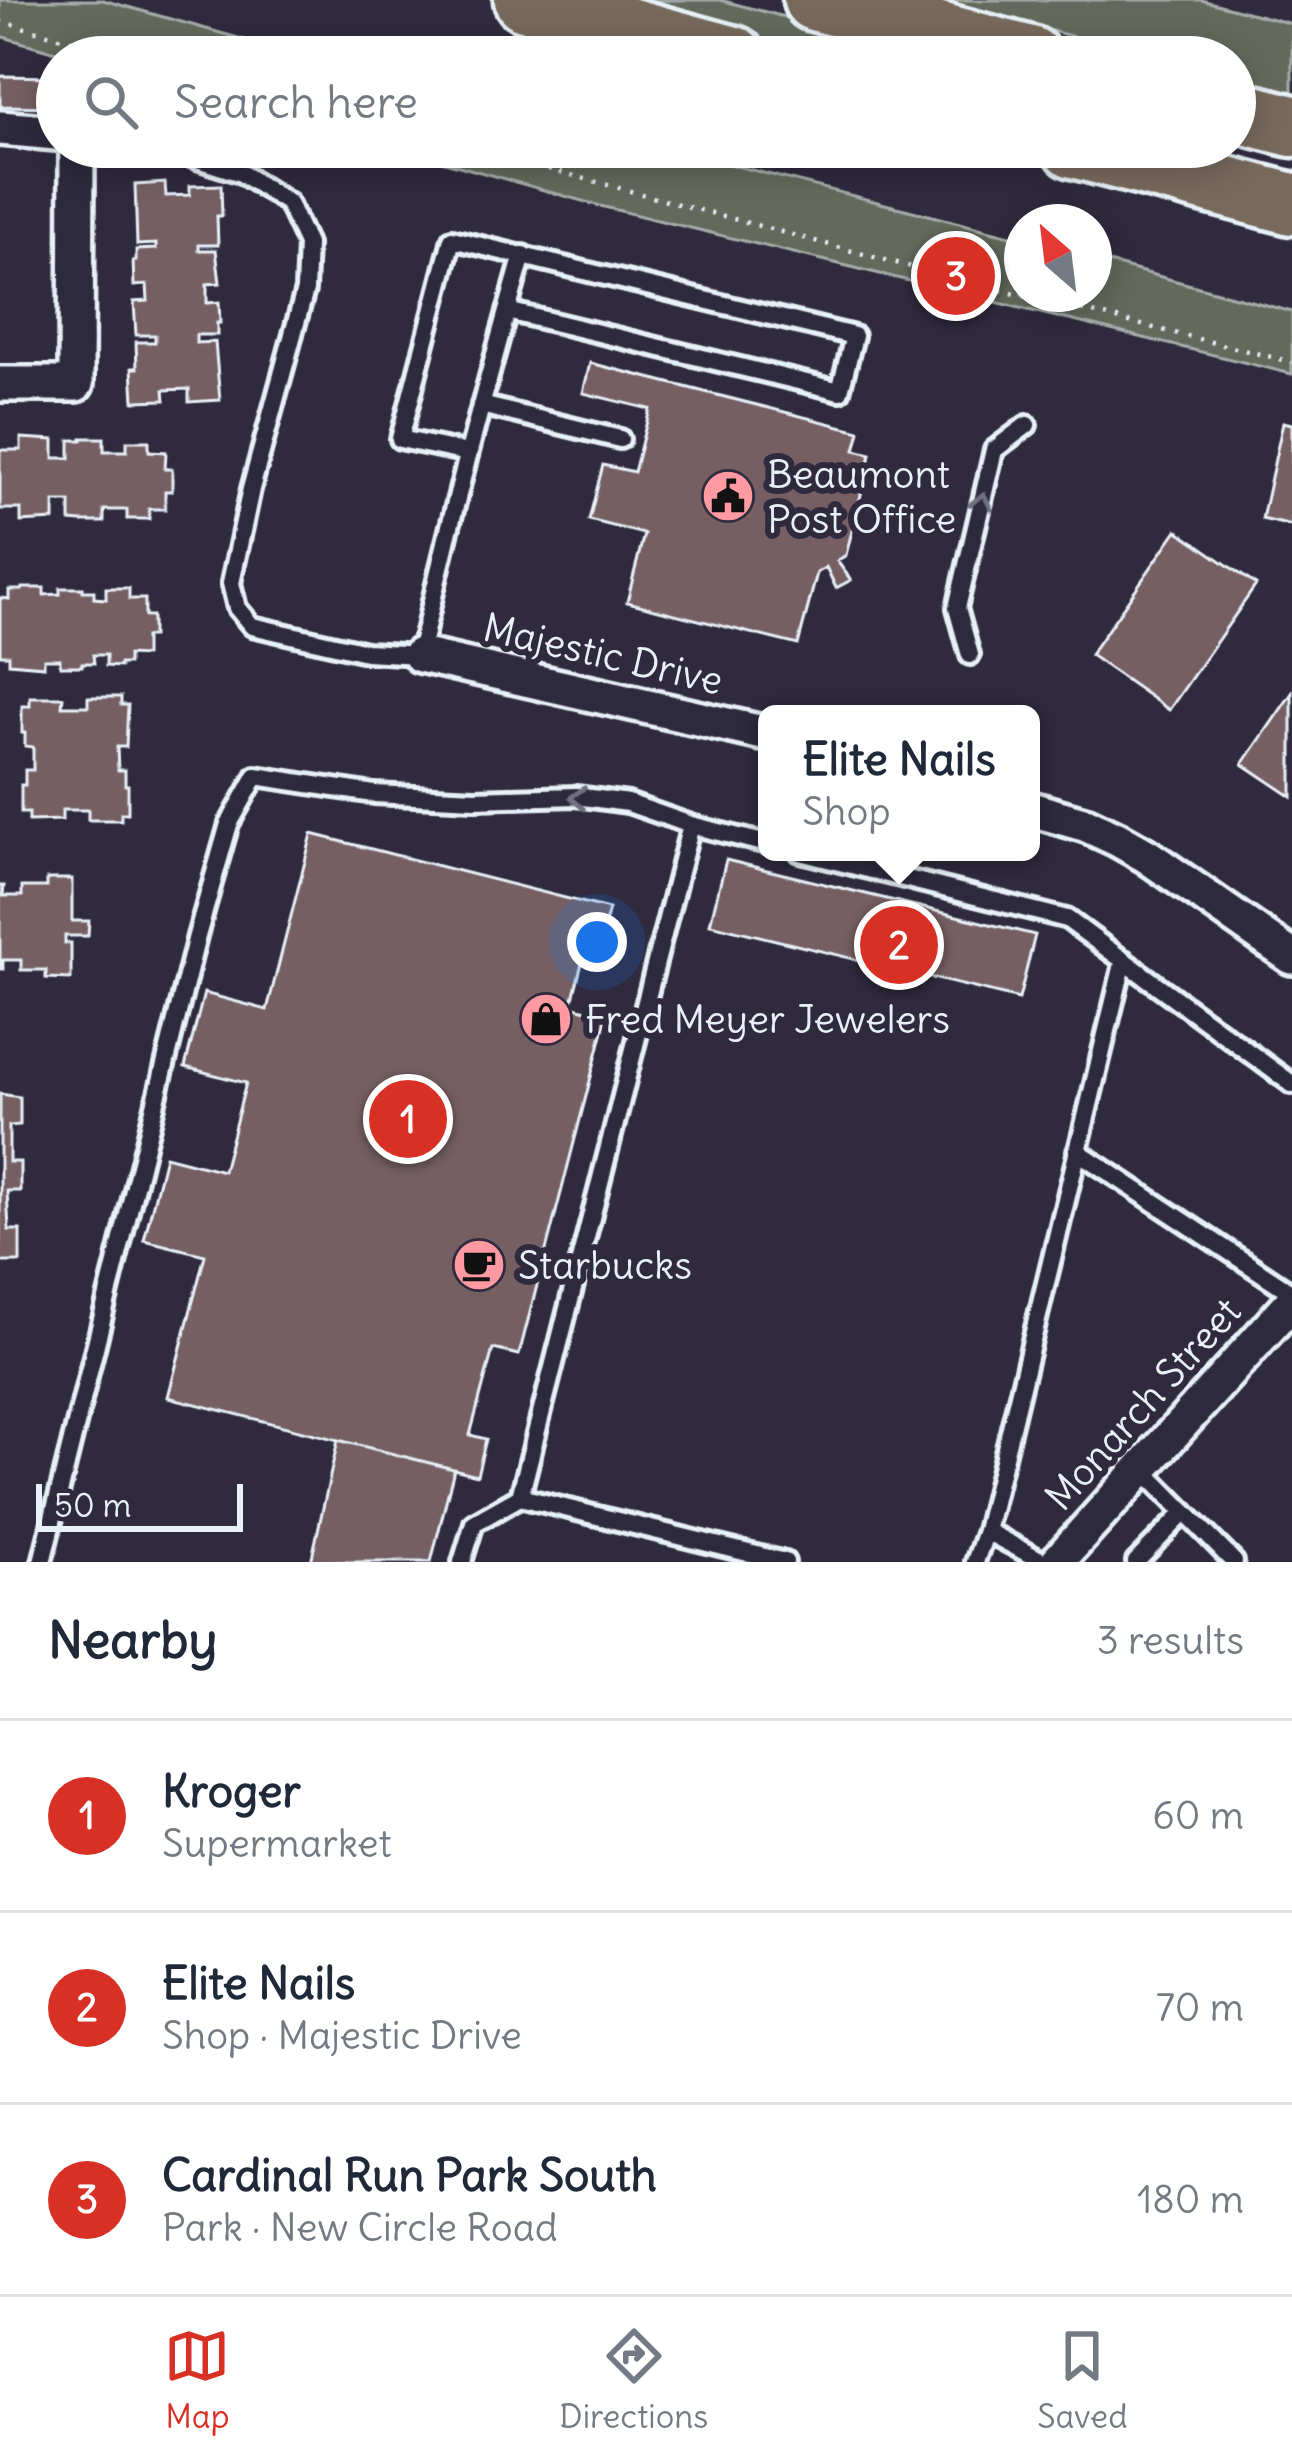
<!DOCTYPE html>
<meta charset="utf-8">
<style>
:root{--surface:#fff;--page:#f6f6f7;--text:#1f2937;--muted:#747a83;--line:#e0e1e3;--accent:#d93025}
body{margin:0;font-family:Delius,sans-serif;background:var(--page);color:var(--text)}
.compass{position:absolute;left:1004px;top:204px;width:108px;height:108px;border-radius:50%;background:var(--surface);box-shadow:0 6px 30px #0003;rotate:332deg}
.scale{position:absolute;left:36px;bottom:30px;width:207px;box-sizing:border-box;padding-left:12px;border:6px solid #e8f1f8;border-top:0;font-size:33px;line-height:42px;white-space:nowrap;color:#e8f1f8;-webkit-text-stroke:9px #2f2a3d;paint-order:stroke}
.you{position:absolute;left:597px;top:942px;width:42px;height:42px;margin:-30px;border:9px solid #fff;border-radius:50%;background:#1a73e8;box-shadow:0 0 0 18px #1a73e833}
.badge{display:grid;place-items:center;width:78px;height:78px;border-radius:50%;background:var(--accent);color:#fff;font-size:39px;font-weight:700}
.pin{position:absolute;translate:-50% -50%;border:6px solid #fff;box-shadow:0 3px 12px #0006}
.popup{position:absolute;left:758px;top:705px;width:282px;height:156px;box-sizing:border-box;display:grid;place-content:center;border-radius:18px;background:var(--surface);filter:drop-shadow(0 3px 9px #0005);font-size:39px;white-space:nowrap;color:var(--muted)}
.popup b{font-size:45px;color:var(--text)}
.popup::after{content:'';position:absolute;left:50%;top:100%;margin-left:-24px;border:24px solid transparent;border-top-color:var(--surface)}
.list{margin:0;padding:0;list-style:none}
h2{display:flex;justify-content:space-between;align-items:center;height:156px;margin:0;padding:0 48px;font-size:51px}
h2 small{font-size:39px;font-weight:400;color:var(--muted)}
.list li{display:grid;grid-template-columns:78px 1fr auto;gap:36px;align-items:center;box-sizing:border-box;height:192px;padding:0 48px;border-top:3px solid var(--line)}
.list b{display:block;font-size:45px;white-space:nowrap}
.list p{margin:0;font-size:39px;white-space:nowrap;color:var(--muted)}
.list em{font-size:39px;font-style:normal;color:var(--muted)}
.icon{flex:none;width:66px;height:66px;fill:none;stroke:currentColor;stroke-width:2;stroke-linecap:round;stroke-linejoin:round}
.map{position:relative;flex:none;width:1292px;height:1562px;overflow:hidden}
.search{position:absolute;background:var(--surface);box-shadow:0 6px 30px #0003;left:36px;right:36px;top:36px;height:132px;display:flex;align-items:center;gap:30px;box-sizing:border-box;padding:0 42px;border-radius:66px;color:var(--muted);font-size:45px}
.sheet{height:732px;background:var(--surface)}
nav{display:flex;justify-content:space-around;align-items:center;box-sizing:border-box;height:168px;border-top:3px solid var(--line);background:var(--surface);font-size:33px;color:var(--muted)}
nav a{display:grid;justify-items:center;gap:6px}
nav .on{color:var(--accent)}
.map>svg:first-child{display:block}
.green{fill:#64695b;stroke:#a6adaa;stroke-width:3}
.building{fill:#745f62;stroke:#e8f1f8;stroke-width:3}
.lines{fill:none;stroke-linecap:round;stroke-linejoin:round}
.service-casing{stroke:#e8f1f8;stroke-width:26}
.minor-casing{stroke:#e8f1f8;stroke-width:42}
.motorway-casing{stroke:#e8f1f8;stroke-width:69}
.path{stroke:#e8f1f8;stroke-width:4.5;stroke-dasharray:3 9;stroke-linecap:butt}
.service{stroke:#2f2a3d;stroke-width:16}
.minor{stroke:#2f2a3d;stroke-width:33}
.motorway{stroke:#77695c;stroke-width:60}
.oneway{stroke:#70707e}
.labels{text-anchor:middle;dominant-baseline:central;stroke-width:12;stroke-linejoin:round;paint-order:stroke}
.poi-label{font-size:39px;fill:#e8f1f8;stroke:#2f2a3d;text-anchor:start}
.street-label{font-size:39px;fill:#e8f1f8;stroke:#2f2a3d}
</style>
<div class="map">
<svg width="1292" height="1562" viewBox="0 0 1292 1562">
<rect width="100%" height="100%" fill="#2f2a3d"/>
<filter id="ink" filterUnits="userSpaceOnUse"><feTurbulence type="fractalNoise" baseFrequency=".00833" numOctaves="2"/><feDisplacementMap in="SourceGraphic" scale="24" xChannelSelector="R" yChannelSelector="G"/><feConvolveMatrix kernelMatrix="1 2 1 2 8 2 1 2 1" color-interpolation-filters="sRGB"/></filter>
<g filter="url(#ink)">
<path class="green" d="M0,0H103L306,57H73L0,36Z
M580,0H720L936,57H801Z
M939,0H1201L1292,24V97L1235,81V57H1147Z
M392,147H662L1022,239V294H1094V259L1292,312V374L600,206Z"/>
<path class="building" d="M0,76L57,77V107L0,106Z
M165,183L166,196L190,195V186L221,185L222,216H217L218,245H199V250H216L220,283L207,284V303L219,302L220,323H217V335H196V343L215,342L220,400L189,402V389L164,390L165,400L134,401L132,368H137L136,342H155V335H136L134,302L148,301L147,285L134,286L133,261H136V250L156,249V244L137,245L135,185Z
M590,363L860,431L855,450L871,454L846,555L837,561L851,580L836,588L826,567L817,573L798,645L627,602L644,534L589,520L603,465L634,472L650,409L583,393Z
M1283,422L1292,424V526L1262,519Z
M21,438L54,440V458H70V440H82V438H104V451H127V441H149V451L166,452L165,469H172V491H165V509H149V519H127V510H104V522H82L70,521V502H54V520L21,522V509H0V450H21Z
M1177,530L1256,585L1169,710L1090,655Z
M22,588H44V595L60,594V588H83V591H94V598L106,599V588H129V599H145V616H152V637H145V656L128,655V664H120V667L106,666V655H93L94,663H82V666H60V659H44V666L9,663V655H0V598L9,599V590H22Z
M1292,693V797L1243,764Z
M30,697H63L62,706H88V697H121V705H128L126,747H117L118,770H125V785H128V813H121V820H88V810H62V820L29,821V813H21V785H25V770H33V747L25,746V733H22V706H30Z
M312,834L609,909L602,935L590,932L571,1006L607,1015L519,1355L493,1349L470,1435L486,1439L477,1475L168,1397L205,1255L144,1240L165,1156L223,1171L246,1083L185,1067L204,993L267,1010Z
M726,860L1035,935L1019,999L710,924Z
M47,879H72V921H89L88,936H65V943H71V979L46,978V970H21V960H3V969H0V886H4L3,896H22V887H47Z
M0,1094L20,1097V1125L9,1126V1162H20V1191H7L9,1230H20V1262H0Z
M338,1440L454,1469L431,1562H311Z"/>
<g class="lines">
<g class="service-casing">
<path id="service" d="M145,147L169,150L241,173L288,203L307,244L305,290L251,489L231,583L237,608L252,626L366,652L420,655C449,520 485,388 523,255
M481,405L620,439
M468,453L400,439L452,239L854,336L840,391L507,311
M970,655L957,608L994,450L1027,425
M800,852L1067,919L1292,1084
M1077,1151L1292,1293
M1141,1468L1234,1562
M520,1497L785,1562
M986,1531L1044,1562
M42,1562L197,936L229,824L256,776L374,794L475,799L576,796L628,803L691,825L767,844
M462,1562L474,1523L520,1497L691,825
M975,1562L986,1531L1124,960
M1136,1562L1185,1512"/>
</g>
<g class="minor-casing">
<path id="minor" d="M0,128L57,133
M0,384H76L77,147
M420,655L767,734
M1031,809L1087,825L1117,839L1147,856L1292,957
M1057,1562L1292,1302"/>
</g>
<g class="motorway-casing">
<path id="motorway" d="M525,0L734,57
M814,0L1030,57
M1235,111L1292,126
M1074,147L1292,204"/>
</g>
<path class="path" d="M0,21L132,57
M467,147L967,282L1292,362"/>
<use href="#service" class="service"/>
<use href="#minor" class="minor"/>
<use href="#motorway" class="motorway"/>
</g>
<defs><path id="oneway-chevron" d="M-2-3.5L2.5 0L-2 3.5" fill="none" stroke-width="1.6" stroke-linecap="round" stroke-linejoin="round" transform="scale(3)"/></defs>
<g class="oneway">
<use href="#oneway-chevron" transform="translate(982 501) rotate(-77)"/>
<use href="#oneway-chevron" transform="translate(578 798) rotate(-177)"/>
</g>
</g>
<defs>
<g id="civic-disc" transform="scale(2.7)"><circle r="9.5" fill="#ff9aa2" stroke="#2f2a3d"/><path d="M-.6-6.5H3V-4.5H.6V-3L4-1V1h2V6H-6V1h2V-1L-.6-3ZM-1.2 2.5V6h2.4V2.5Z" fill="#111"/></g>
<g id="shop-disc" transform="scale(2.7)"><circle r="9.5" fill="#ff9aa2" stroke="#2f2a3d"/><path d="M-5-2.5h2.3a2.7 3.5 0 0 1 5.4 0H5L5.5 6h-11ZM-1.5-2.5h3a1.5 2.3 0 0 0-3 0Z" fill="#111"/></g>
<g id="cafe-disc" transform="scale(2.7)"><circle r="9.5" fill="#ff9aa2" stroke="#2f2a3d"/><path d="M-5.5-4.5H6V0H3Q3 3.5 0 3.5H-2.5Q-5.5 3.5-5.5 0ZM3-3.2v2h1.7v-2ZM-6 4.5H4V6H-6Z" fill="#111"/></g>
</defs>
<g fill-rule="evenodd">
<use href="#civic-disc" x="728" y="496"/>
<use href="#shop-disc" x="546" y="1019"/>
<use href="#cafe-disc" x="479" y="1265"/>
</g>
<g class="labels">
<g class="poi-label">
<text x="767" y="474">Beaumont<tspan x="767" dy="45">Post Office</tspan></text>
<text x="585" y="1019">Fred Meyer Jewelers</text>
<text x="518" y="1265">Starbucks</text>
</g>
<g class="street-label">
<text transform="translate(603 654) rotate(13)">Majestic Drive</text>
<text transform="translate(1143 1404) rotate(-48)">Monarch Street</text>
</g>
</g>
</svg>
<svg class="compass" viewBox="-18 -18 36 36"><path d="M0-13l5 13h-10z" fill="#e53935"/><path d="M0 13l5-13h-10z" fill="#747a83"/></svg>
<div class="scale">50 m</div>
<div class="you"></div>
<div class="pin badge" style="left:408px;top:1119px">1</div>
<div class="pin badge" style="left:899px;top:945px">2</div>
<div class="popup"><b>Elite Nails</b>Shop</div>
<div class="pin badge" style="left:956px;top:276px">3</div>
<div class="search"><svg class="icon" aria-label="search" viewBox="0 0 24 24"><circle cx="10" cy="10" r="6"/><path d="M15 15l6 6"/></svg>Search here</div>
</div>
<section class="sheet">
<h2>Nearby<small>3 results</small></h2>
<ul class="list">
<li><span class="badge">1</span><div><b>Kroger</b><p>Supermarket</p></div><em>60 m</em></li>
<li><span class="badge">2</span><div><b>Elite Nails</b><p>Shop · Majestic Drive</p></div><em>70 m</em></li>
<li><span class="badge">3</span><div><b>Cardinal Run Park South</b><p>Park · New Circle Road</p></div><em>180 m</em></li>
</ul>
</section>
<nav>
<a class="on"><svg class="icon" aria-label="map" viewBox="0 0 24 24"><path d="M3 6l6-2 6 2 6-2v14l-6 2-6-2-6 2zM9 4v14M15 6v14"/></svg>Map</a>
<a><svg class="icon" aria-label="directions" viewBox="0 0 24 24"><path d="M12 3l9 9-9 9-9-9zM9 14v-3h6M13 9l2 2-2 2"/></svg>Directions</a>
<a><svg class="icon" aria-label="saved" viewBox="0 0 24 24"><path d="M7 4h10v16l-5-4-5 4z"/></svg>Saved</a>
</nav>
